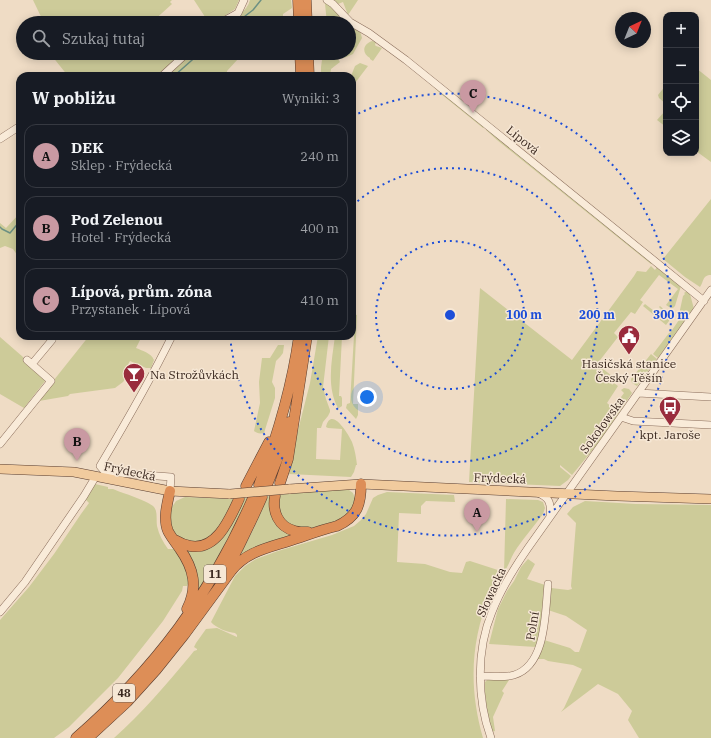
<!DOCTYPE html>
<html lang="pl">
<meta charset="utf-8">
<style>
:root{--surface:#171b24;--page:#242831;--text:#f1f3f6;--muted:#9ea1a6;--line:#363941;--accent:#c999a2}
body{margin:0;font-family:"IBM Plex Serif",serif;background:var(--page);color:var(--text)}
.controls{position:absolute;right:12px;top:12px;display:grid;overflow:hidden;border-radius:8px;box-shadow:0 2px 10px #0003}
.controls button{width:36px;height:36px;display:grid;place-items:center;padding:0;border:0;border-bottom:1px solid var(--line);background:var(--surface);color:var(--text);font:20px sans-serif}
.compass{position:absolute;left:615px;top:12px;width:36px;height:36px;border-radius:50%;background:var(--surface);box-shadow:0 2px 10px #0003;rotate:43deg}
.you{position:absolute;left:367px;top:397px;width:14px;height:14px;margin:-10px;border:3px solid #fff;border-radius:50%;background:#1a73e8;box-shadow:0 0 0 6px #1a73e833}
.badge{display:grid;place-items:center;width:26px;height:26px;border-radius:50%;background:var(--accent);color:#111;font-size:13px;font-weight:700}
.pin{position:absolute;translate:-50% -33px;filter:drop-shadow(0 1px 2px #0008)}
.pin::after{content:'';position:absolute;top:21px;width:14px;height:12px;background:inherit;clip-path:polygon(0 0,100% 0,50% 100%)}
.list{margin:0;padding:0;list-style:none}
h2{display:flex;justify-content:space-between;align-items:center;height:52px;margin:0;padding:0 16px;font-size:17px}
h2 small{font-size:13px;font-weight:400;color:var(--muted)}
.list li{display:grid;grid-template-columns:26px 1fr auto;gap:12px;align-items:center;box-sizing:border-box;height:64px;margin:0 8px 8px;padding:0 8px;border:1px solid var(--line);border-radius:12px}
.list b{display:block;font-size:15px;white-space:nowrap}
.list p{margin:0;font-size:13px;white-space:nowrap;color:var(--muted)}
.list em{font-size:13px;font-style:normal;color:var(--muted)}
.icon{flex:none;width:22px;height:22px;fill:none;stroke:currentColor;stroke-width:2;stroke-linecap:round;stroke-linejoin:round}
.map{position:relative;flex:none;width:711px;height:738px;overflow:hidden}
.search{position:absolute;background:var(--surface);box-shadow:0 2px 10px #0003;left:16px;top:16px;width:340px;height:44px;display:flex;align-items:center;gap:10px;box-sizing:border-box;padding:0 14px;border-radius:22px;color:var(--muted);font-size:15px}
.panel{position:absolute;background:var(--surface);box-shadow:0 2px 10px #0003;left:16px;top:72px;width:340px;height:268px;border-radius:12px}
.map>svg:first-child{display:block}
.green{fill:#cdcb99}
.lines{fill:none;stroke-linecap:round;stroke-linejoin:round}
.stream{stroke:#6d9183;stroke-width:1.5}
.minor-casing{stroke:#8a6d5b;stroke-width:8}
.major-casing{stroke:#583c2f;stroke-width:10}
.highway-casing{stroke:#583c2f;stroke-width:11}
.minor{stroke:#f9ebd9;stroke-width:7}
.major{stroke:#f1cb9e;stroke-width:9}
.highway{stroke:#dd8e57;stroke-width:10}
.major-bridge-casing{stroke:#583c2f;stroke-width:10;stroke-linecap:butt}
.major-bridge{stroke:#f1cb9e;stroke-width:9}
.ring{fill:none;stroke:#1d4ed8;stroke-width:2;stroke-dasharray:2 4}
.labels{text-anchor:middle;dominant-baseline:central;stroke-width:3;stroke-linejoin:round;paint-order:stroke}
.shield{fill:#f6e7d5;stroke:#726156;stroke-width:1}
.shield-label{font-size:11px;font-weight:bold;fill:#3a281f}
.street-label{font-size:12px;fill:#3a281f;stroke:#f6e7d5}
.poi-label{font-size:12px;fill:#3a281f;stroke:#f6e7d5}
.centre{fill:#1d4ed8;stroke:#f6e7d5;stroke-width:2}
.ring-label{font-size:12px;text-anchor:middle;font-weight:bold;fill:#1d4ed8;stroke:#f6e7d5;stroke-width:3;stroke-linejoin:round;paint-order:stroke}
</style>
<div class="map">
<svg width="711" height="738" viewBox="0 0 711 738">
<rect width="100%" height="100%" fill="#efdcc5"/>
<path class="green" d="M33,0H172L170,2L172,4L151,23H44Z
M194,0H239L235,9L214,23H209Z
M250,0H291L292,8L283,14V20L284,23H225C235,17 247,12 250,0Z
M332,0H358L348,15L343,2L338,4Z
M323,1C329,3 335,8 339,14C341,18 341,20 344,23H327L325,4Z
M349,25L360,31L362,38L353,54L344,58L340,53H349Z
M372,41L376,42L375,45L376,46L382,48L373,61L370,59V58C362,53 362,45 372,41Z
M38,53H179L187,60L193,53H247L238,59L227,71V76H68L52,56Z
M323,53H337L335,55L340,62L331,69L330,76H321V67Z
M360,63L368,66L352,87V76H351L355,66Z
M696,68L711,80V162L696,151Z
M424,78L652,263L651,264L497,140L486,130L487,129L484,127L483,128L441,94Z
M666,85V104L659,98L658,95Z
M665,111H666V127L657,120Z
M711,199V275C702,275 704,282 700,287L685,277L663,259Z
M20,213V259L13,249L5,246L0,248V223L6,228Z
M651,266L655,270L657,267L681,286L675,306L673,308L669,307L666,305L678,289L659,275L640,300L643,302L635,314L631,312L614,333L618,337L597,364L612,376L610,380L612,385L614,383L618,386L607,403L613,408L624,393L621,390L624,388L629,389L632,393L596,448L595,447L572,475L560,465V467L571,476L568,480L560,486L469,482L480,288L572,360L634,276L637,271L646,272Z
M687,291L690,294L694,309L658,358L653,354L669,333H670L679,320L678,319L683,296L685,294L684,293Z
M645,304L658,314L662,310L659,307L660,306L668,313L670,317L669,321L666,325L643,306Z
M352,314L357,315L353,404H358V415L356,419L346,408L347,404L350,403L355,319H352Z
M89,336H142L136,348C143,351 151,353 154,360L151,368H146L130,361L126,368V378L123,382L115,388L70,394L68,396L39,401L38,400Z
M318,336H329L323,387L326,399L330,410V412L328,416L323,422L321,428H317L316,459L340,460L342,429L328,428L326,427C331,405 349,435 352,442C355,450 356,457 357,465H356L354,472L351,477L289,474L290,469H287L294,446L310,383Z
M335,336H342L339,396H341L342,398V406L339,408H338C326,386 332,360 335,336Z
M0,337L23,357L24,361L44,378L45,381L24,408L0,394Z
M278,345H284L283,353L280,357L276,361L272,382L275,388V398L264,433C259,434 257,433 254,431L260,403L259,382L262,358H270Z
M651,354L657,359L637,386L632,383L631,379Z
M95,484L108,487V489H113C122,493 149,501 154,507C158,512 156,520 157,526C159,535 163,542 168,549H175C181,559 195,573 187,586H183L182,591L163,621L118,678L69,727L54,738H0V620L29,587L54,554L81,514L89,503L85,499Z
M327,490H349L353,493L355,498L354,505L351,511L341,520L327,525L302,530L280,519L277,495Z
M387,492L454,495L455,502L426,501L421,506V514L399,513L397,562L425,564L450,572L462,573L466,562L470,561L504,572L506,499L538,500L543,502L545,508L543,514C535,525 525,536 517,548C512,555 510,562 506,569C501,578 494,586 490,595C470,641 469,690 483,738H114C142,713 166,685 190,656L194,651L197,650V649L194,647L196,643L206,629L217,628L237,637V635L235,633C227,632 216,628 211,622L235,576L245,566L256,559L278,551L332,535L354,526L361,520L366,514L373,498L378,495Z
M268,496H272L271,504L296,535L238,559L254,528Z
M185,497L237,499L215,535L199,544L177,538L171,528L170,515L172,507L176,501Z
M243,498H249C233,532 215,565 195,597L184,548L199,550Z
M585,501L636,504L711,505V738H639L628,720L632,711L618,694L598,684L561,712L564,708L582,669L573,665L548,661L544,659H537L544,640L570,648L575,652H579L587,630L566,616L548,610L551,588L568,590L572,589L571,586L576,523L567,514L573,507Z
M528,559L535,564L527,579L545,585L544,614L536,647L489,644L498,609L507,591L514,581L521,567Z
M487,680H509L502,691L504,693L493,717L495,731L492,732C488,716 484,699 485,682Z"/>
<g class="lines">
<path class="stream" d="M236,23L253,10L261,0
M174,76L200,53
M0,227L2,229L10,233L20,221"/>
<g class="minor-casing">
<path id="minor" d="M327,0L333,4L350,22L369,33L406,60L488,126L704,301
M220,23L238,13L244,0
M162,76L187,53
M0,139L20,126
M32,364L52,340
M638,393L711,397
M621,417L633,421L711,425
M0,444L51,381L27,360
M170,491L171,477L105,472L100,466C125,424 150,381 172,336
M538,493C550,498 551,503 550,516
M0,612L25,582L84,496L96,476
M480,676C490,676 505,678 514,675C547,665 545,611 548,584
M491,738C477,700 476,650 492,612C501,589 514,568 528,548L711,290"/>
</g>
<g class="major-casing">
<path id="major" d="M0,469L74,472L170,491L230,494
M289,489L361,484L617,496L711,499"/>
</g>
<g class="highway-casing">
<path id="highway" d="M298,0L299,23
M306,0L307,23
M300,53L301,76
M308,53L309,76
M280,483L288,459L307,336
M259,485C277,437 292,387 299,336
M267,485L277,460L289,422
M246,486L269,442
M170,491C167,504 163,519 168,531C171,537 176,543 180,549C194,569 198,587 187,609
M275,496C272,511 278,527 295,531C299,532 304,532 308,532
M175,540C180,543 185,545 190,546C217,551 230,518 239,499
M226,571C239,547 251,522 262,497
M76,738C155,669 211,594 253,498
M88,738L127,702L156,670L184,635L231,571C246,552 267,548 289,541C305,536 320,530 337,526C357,517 361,505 361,484"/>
</g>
<use href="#minor" class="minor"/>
<use href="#major" class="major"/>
<use href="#highway" class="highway"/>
<g class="major-bridge-casing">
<path id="major-bridge" d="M230,494L289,489"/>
</g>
<use href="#major-bridge" class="major-bridge"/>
</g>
<g class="ring">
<circle cx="450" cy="315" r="74"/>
<path d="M353 205A147 147 0 1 1 305 337"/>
<path d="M353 116A221 221 0 1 1 230 336"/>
</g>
<defs>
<g id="civic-pin" transform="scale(1.15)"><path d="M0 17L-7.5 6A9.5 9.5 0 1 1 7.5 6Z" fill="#992b3c" stroke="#f6e7d5"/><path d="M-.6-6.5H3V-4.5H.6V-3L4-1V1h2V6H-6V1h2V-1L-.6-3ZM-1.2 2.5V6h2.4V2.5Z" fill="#fff"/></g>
<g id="bar-pin" transform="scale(1.15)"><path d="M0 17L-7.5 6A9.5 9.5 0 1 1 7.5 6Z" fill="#992b3c" stroke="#f6e7d5"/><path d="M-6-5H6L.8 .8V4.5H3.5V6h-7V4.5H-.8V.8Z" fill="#fff"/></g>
<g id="bus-pin" transform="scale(1.15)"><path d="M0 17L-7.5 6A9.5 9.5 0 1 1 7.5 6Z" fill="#992b3c" stroke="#f6e7d5"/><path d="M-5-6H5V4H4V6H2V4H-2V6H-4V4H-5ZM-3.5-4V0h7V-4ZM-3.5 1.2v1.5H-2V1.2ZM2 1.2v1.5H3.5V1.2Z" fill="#fff"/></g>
</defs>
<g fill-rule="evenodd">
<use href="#civic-pin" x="629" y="336"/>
<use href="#bar-pin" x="134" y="374"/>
<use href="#bus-pin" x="670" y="407"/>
</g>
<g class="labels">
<g class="shield">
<rect x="204" y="565" width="22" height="18" rx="3"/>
<rect x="113" y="684" width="22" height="18" rx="3"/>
</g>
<g class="shield-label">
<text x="215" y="574">11</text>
<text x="124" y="693">48</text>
</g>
<g class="street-label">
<text transform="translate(523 140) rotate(39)">Lípová</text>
<text transform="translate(602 425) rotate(-54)">Sokołowska</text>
<text transform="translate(130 471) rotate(12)">Frýdecká</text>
<text transform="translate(500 478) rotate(2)">Frýdecká</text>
<text transform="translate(491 592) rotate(-65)">Słowacka</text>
<text transform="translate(532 626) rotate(-81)">Polní</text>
</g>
<g class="poi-label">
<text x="629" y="363">Hasičská stanice<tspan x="629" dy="14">Český Těšín</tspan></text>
<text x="150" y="374" text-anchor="start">Na Strožůvkách</text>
<text x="670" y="434">kpt. Jaroše</text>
</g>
</g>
<circle cx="450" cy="315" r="6" class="centre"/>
<g class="ring-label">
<text x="524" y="319">100 m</text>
<text x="597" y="319">200 m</text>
<text x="671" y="319">300 m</text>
</g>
</svg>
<div class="controls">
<button>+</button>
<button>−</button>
<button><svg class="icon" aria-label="locate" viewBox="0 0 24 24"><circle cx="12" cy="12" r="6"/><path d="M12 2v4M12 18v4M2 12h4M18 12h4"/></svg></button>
<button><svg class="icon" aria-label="layers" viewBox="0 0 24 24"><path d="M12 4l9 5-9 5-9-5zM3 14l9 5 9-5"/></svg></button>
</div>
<svg class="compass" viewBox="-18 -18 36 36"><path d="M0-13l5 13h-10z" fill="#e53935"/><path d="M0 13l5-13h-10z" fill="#9ea1a6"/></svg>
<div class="you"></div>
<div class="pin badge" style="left:477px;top:532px">A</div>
<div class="pin badge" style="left:77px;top:461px">B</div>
<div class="pin badge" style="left:473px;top:113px">C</div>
<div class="search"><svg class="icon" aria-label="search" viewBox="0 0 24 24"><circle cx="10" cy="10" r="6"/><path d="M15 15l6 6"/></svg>Szukaj tutaj</div>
<section class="panel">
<h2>W pobliżu<small>Wyniki: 3</small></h2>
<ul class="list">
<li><span class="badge">A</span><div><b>DEK</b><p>Sklep · Frýdecká</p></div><em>240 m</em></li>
<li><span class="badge">B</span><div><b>Pod Zelenou</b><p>Hotel · Frýdecká</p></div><em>400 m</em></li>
<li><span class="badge">C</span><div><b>Lípová, prům. zóna</b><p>Przystanek · Lípová</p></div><em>410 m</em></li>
</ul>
</section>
</div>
